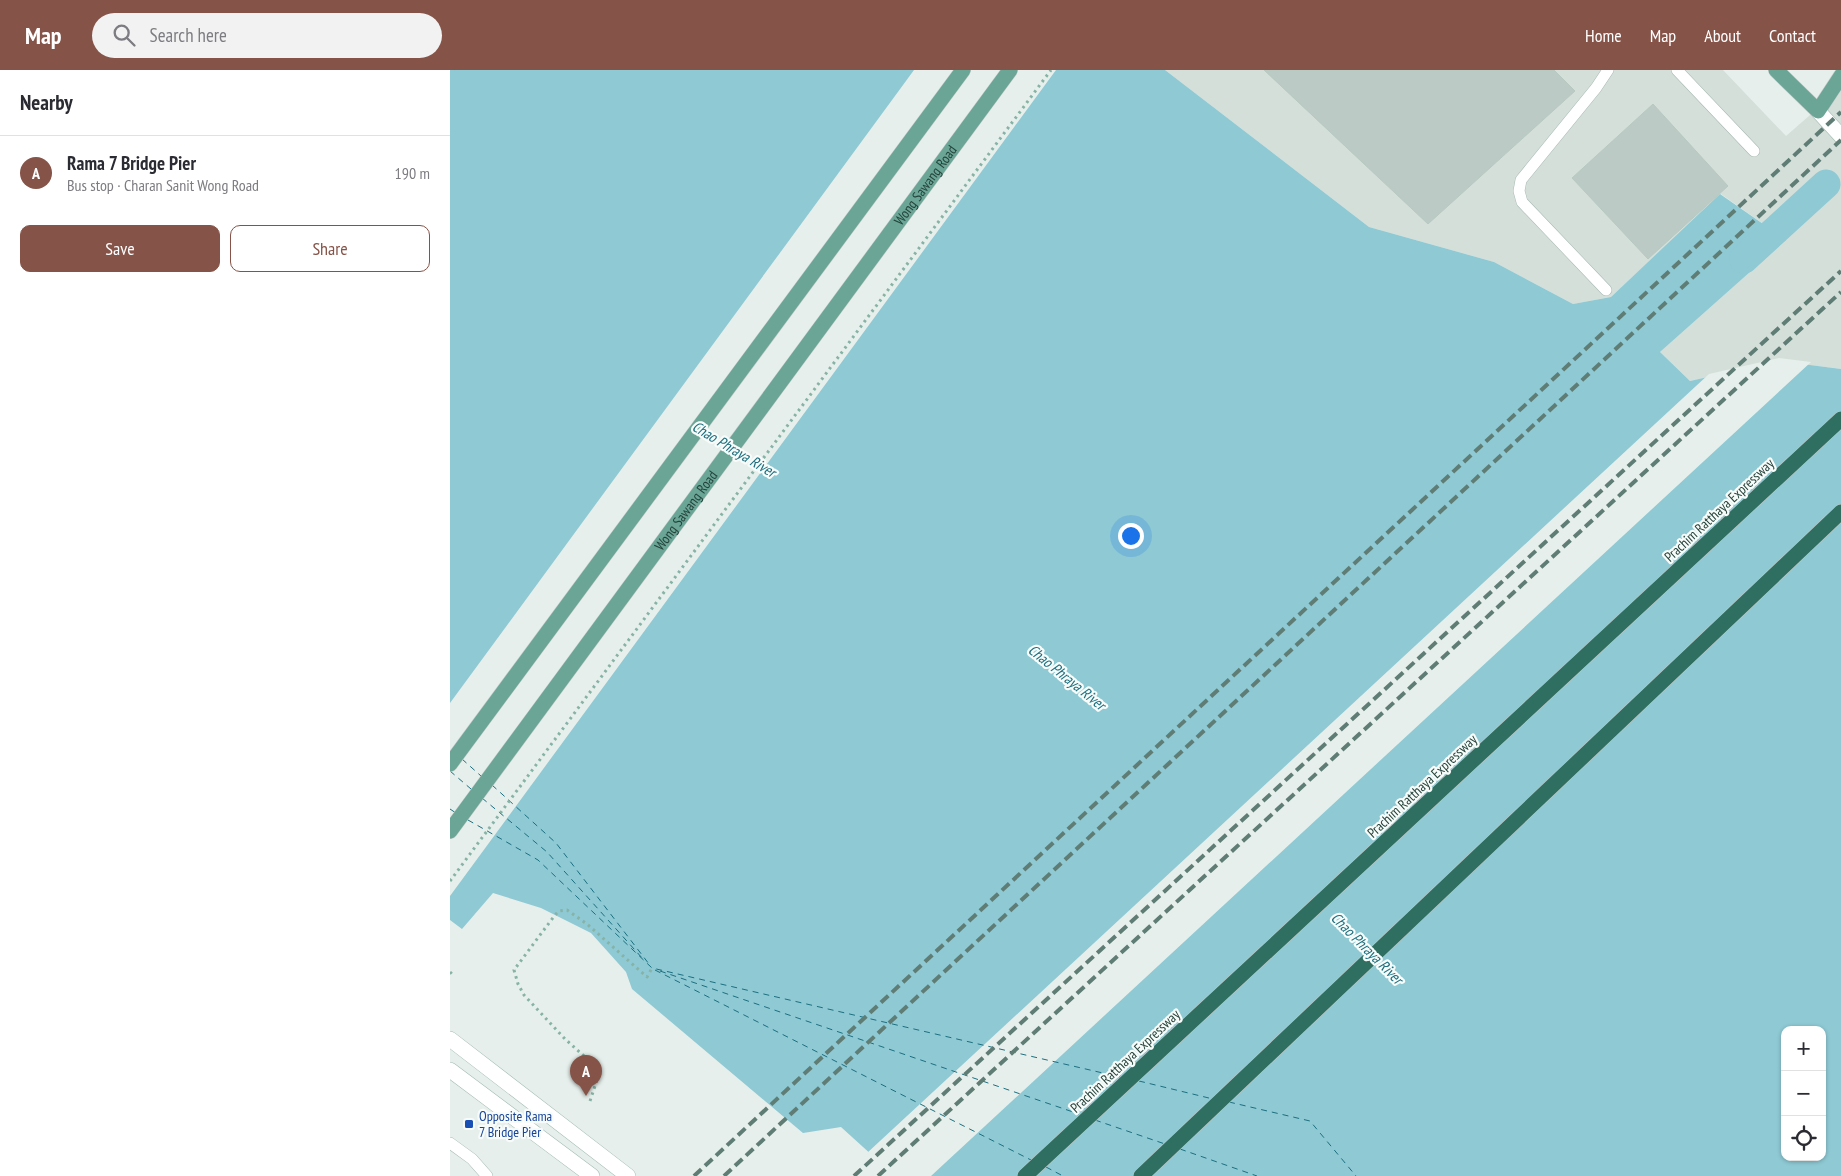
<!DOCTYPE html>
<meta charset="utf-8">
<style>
:root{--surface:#fff;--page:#f2f2f3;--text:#2b2b33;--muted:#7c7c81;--line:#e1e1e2;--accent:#855347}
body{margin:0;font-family:"PT Sans Narrow",sans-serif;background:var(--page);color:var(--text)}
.controls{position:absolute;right:15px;bottom:15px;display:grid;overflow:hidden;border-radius:10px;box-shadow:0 1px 4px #0004}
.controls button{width:45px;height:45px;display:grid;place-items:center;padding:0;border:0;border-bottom:1px solid var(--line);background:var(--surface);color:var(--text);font:25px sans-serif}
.you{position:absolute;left:680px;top:465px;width:18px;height:18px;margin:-12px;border:4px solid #fff;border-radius:50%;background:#1a73e8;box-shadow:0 0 0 8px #1a73e833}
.badge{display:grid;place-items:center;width:32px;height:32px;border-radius:50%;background:var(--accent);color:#fff;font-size:16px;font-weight:700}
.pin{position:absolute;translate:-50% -41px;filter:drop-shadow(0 1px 2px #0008)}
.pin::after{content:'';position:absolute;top:26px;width:18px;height:15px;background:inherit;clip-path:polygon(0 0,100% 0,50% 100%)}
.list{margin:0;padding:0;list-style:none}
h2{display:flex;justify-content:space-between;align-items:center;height:65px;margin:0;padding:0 20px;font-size:21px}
h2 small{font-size:16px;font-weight:400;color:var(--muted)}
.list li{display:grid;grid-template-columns:32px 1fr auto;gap:15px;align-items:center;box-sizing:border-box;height:75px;padding:0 20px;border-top:1px solid var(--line)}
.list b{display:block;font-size:19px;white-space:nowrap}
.list p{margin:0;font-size:16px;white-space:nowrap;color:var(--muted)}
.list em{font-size:16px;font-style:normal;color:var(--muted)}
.actions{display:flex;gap:10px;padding:15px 20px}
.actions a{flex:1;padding:11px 0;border:1px solid var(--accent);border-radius:10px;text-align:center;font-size:18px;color:var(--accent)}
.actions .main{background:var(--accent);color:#fff}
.icon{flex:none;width:28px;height:28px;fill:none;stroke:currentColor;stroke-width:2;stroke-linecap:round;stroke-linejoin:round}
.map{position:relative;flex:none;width:1391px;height:1106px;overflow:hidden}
header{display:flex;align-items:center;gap:30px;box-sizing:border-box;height:70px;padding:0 25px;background:var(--accent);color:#fff}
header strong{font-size:24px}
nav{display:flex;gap:28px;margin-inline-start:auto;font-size:18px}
.search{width:350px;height:45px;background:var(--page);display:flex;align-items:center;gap:12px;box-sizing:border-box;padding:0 18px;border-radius:28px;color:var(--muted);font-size:19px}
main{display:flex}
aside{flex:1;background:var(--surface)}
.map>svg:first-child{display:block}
.built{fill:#d4dfda}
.water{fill:#8ec9d4;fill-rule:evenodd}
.pier{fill:#e6efeb}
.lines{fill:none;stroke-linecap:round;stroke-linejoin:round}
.canal{stroke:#8ec9d4;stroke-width:29}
.ferry{stroke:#1c6f80;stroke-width:1;stroke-dasharray:6 5;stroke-linecap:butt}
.building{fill:#bbcac4;stroke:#b8c9c2}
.service-casing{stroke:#a8b8b2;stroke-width:12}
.secondary-casing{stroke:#a4bbb3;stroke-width:16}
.primary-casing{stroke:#c2cac8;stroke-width:16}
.motorway-casing{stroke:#c2cac8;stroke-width:16}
.path{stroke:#86b3a5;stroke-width:3;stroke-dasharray:2.5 4;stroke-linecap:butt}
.service{stroke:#fff;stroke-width:11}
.secondary{stroke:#fff;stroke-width:15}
.primary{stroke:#6aa596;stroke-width:15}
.motorway{stroke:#2f6f62;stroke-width:15}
.rail{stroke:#5f7d75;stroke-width:4;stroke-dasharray:10 5;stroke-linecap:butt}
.transit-dot{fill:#1a4fb4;stroke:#f7fbf9;stroke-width:2}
.labels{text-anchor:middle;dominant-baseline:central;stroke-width:4.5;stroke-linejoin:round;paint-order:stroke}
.street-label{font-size:14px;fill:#24423a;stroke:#f7fbf9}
.transit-label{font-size:14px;fill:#164399;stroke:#f7fbf9;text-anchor:start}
.water-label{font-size:15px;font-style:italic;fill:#1c6f80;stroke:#f7fbf9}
</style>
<header>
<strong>Map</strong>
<div class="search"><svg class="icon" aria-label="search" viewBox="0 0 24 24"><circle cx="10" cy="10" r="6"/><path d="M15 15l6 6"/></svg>Search here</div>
<nav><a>Home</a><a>Map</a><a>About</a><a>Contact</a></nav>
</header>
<main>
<aside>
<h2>Nearby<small></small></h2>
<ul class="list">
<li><span class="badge">A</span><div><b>Rama 7 Bridge Pier</b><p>Bus stop · Charan Sanit Wong Road</p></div><em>190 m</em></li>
</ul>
<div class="actions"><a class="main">Save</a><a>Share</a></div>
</aside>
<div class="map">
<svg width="1391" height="1106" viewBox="0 0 1391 1106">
<rect width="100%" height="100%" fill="#e6efeb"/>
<path class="built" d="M715,0H1273L1336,66L1391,18V299L1329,291L1240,311L1210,282L1336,170L1271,124L1161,227L1123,234L1044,192L919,157Z"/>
<path class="water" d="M0,0H715L919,157L1044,192L1123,234L1161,227L1270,124L1336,170L1210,282L1240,311L1329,291L1391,299V1106H445L391,1057L353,1063L182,919L176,902L141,863L91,838L43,823L12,859L0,850ZM1335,960H1372V1087H1335Z"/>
<path class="pier" d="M464,0H606L0,826V633Z
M1329,288L1361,292L481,1106H441L417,1083L1259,304Z"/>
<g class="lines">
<path class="canal" d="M1294,189L1376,114"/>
<path class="ferry" d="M12,689L31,706
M0,701L21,719
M42,715L106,773L199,894
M32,728L97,782L193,889
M0,739L6,743
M18,750L88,790L202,898L670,1007
M205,900L581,1090
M210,901L629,1044
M689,1011L763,1029
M779,1032L860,1051L906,1106
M645,1050L715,1074
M730,1079L807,1106
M596,1097L613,1106"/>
</g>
<path class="building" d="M814,0H1104L1125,21L978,154Z
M1203,34L1278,116L1198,189L1122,108Z"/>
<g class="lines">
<g class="service-casing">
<path id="service" d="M1227,0L1304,81
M1156,220L1072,132L1069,121L1071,110L1146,18L1158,0
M0,1073L22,1089L37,1106"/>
</g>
<g class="secondary-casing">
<path id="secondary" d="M1368,41L1391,66
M0,969L178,1106
M0,1000L142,1106"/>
</g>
<g class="primary-casing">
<g id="primary">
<path d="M1326,0L1368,41L1391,6"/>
<path d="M0,694L513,0"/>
<path id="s1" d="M0,761L560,0"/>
</g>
</g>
<g class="motorway-casing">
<path id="motorway" d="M575,1106L1391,349
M691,1106L1391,442"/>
</g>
<path class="path" d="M0,811L601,0
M0,902L2,904L0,906
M140,1031L149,1004L144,995L115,969L74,925L68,914L64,900L105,845L109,841L117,840L137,854L197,907L202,898"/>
<use href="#service" class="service"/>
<use href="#secondary" class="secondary"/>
<use href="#primary" class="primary"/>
<use href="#motorway" class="motorway"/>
<path class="rail" d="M244,1106L1391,42
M274,1106L1391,70
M404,1106L1391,201
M428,1106L1391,222"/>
</g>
<rect class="transit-dot" x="14" y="1049" width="10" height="10" rx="2.5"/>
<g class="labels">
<g class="street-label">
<text stroke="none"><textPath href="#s1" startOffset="802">Wong Sawang Road</textPath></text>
<text transform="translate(1269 440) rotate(-43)">Prachim Ratthaya Expressway</text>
<text stroke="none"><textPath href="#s1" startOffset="398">Wong Sawang Road</textPath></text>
<text transform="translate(972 716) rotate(-43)">Prachim Ratthaya Expressway</text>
<text transform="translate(675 991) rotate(-43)">Prachim Ratthaya Expressway</text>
</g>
<g class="transit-label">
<text x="29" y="1046">Opposite Rama<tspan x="29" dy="16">7 Bridge Pier</tspan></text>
</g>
<g class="water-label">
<text transform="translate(284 379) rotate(31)">Chao Phraya River</text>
<text transform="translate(617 607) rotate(39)">Chao Phraya River</text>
<text transform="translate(917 878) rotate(45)">Chao Phraya River</text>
</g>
</g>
</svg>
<div class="controls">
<button>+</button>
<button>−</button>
<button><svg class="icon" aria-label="locate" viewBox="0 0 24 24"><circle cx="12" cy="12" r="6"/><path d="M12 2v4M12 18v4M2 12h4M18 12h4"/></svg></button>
</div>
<div class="you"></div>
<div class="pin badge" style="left:136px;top:1026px">A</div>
</div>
</main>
